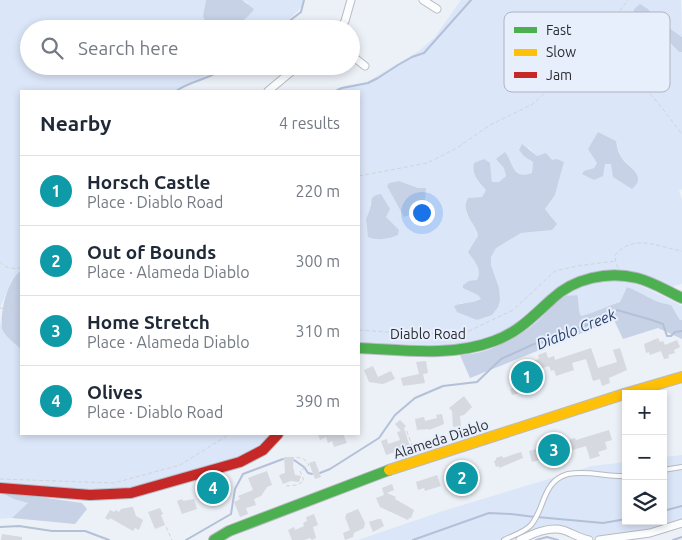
<!DOCTYPE html>
<meta charset="utf-8">
<style>
:root{--surface:#fff;--page:#f6f6f7;--text:#1f2937;--muted:#747a83;--line:#e0e1e3;--accent:#6d7076}
body{margin:0;font-family:Ubuntu,sans-serif;background:var(--page);color:var(--text)}
.controls{position:absolute;right:15px;bottom:15px;display:grid;overflow:hidden;border-radius:0px;box-shadow:0 2px 8px #0003}
.controls button{width:45px;height:45px;display:grid;place-items:center;padding:0;border:0;border-bottom:1px solid var(--line);background:var(--surface);color:var(--text);font:25px sans-serif}
.you{position:absolute;left:421px;top:212px;width:18px;height:18px;margin:-12px;border:4px solid #fff;border-radius:50%;background:#1a73e8;box-shadow:0 0 0 8px #1a73e833}
.badge{display:grid;place-items:center;width:32px;height:32px;border-radius:50%;background:var(--accent);color:#fff;font-size:16px;font-weight:700}
.pin{position:absolute;translate:-50% -50%;border:2px solid #fff;box-shadow:0 1px 5px #0006}
.list{margin:0;padding:0;list-style:none}
h2{display:flex;justify-content:space-between;align-items:center;height:65px;margin:0;padding:0 20px;font-size:21px}
h2 small{font-size:16px;font-weight:400;color:var(--muted)}
.list li{display:grid;grid-template-columns:32px 1fr auto;gap:15px;align-items:center;box-sizing:border-box;height:70px;padding:0 20px;border-top:1px solid var(--line)}
.list b{display:block;font-size:19px;white-space:nowrap}
.list p{margin:0;font-size:16px;white-space:nowrap;color:var(--muted)}
.list em{font-size:16px;font-style:normal;color:var(--muted)}
.icon{flex:none;width:28px;height:28px;fill:none;stroke:currentColor;stroke-width:2;stroke-linecap:round;stroke-linejoin:round}
.map{position:relative;flex:none;width:682px;height:540px;overflow:hidden}
.search{position:absolute;background:var(--surface);box-shadow:0 2px 8px #0003;left:20px;top:20px;width:340px;height:55px;display:flex;align-items:center;gap:12px;box-sizing:border-box;padding:0 18px;border-radius:28px;color:var(--muted);font-size:19px}
.panel{position:absolute;background:var(--surface);box-shadow:0 2px 8px #0003;left:20px;top:90px;width:340px;height:345px;border-radius:0px}
.map>svg:first-child{display:block}
.green{fill:#dbe6f9;fill-rule:evenodd}
.forest{fill:#c7d2e6}
.lines{fill:none;stroke-linecap:round;stroke-linejoin:round}
.stream{stroke:#b3c0d8;stroke-width:2}
.building{fill:#d6d9df}
.lane-casing{stroke:#b8bbc1;stroke-width:6}
.street-casing{stroke:#b8bbc1;stroke-width:9}
.fast-casing{stroke:#b8bbc1;stroke-width:12}
.slow-casing{stroke:#b8bbc1;stroke-width:12}
.jam-casing{stroke:#b8bbc1;stroke-width:12}
.path{stroke:#d3d4d6;stroke-width:1;stroke-dasharray:4 2.5;stroke-linecap:butt}
.lane{stroke:#fcfdfe;stroke-width:4}
.street{stroke:#fcfdfe;stroke-width:7}
.fast{stroke:#4caf50;stroke-width:10}
.slow{stroke:#ffc107;stroke-width:10}
.jam{stroke:#c62828;stroke-width:10}
.labels{text-anchor:middle;dominant-baseline:central;stroke-width:4;stroke-linejoin:round;paint-order:stroke}
.street-label{font-size:14px;fill:#292b30;stroke:#e8effc}
.water-label{font-size:15px;font-style:italic;fill:#29406a;stroke:#e8effc}
.key{fill:#e8effc;stroke:#afb4bf;stroke-width:1}
.key-label{font-size:14px;fill:#292b30}
</style>
<div class="map">
<svg width="682" height="540" viewBox="0 0 682 540">
<rect width="100%" height="100%" fill="#ecf0f7"/>
<path class="green" d="M0,0H206L203,16L208,29H29V66H225L213,75L184,86L177,91H21V271L11,281L0,308Z
M242,0H305L303,6L279,29H237L244,18L252,13L247,2Z
M461,0H681L682,37L659,21L648,9L633,12L649,26L660,32L679,52H682V189L679,191L682,200V284L674,286L673,290L595,275L537,309L521,322L491,338L462,346H447L369,343L359,345V91H334L338,88L367,82L419,51L435,37ZM598,132L616,141L620,156L634,170H613L611,164H605L583,174L584,171L594,168L597,163ZM528,147L537,156H549L551,161L564,162L555,195L545,209L552,217V230L521,233L496,247L491,257V265L499,288L477,320L460,303H474L481,299C473,289 481,280 479,270C478,263 472,257 468,252L478,237L473,225L466,213L468,198L482,197L486,190C478,182 471,175 474,163H490L492,182H499L506,176L504,168L510,158C513,170 519,178 532,173L533,162L525,157ZM398,181L418,188H425C420,201 419,212 404,217L387,186L389,183ZM370,203L386,217L398,235L380,239L367,231L366,219L370,209Z
M619,280C642,284 662,296 682,306V320H680L671,305C651,302 644,294 627,287L620,302C606,306 595,313 581,316L578,310L579,300L570,297L563,296C582,286 598,281 619,280Z
M0,321C3,334 11,341 21,349V434H273L269,440L251,453L134,488L111,492L0,485Z
M682,455V520L648,529L594,538L558,527H542L512,540H358L443,511L592,466L626,462V521H663V457Z
M0,493L28,503L12,518L0,519Z"/>
<path class="forest" d="M206,0H242L254,9C250,17 241,19 237,29H208L203,16Z
M640,4L648,9L659,21L682,37V52H679L660,32L649,26L633,12L635,8Z
M598,132L616,141C617,146 618,153 621,157C628,168 648,175 632,189L613,177L611,164H605L603,176L594,180L582,174L584,171L594,168L597,163L588,149Z
M522,144L537,156L546,153L552,160L557,159L564,162L555,195L545,209L557,224L552,230L521,233L496,248L491,257V265L499,288L500,300L498,307L492,315L477,320L457,312L454,306C463,302 472,304 481,299L478,295L463,288V285L469,281L477,280C483,269 474,261 468,252L478,236C475,222 460,213 468,198L482,197L486,190C479,182 471,175 474,163L484,159L490,163L492,182H499L506,176L504,168L496,159L505,152C514,163 512,180 532,173L533,162L525,157L519,150Z
M399,181L418,188H426L425,201L412,214L404,217L387,186L389,183Z
M381,194L390,209L386,217L399,230L398,235C388,239 378,241 368,237L366,219L370,209L372,198L376,195Z
M21,271V349C14,343 6,337 2,329C0,313 7,279 21,271Z
M627,287C644,293 651,302 671,305L680,320H682V339L658,328L623,339L614,320L470,378L460,355C489,354 522,337 543,316C549,309 553,301 562,297C566,295 572,296 577,295C580,302 577,309 581,316C595,313 606,306 620,302Z
M2,493L25,495L82,503L87,509L75,524L12,518L28,503L14,499Z"/>
<g class="lines">
<path class="stream" d="M279,29L301,12L304,0
M176,91C192,80 212,79 228,66
M336,91L342,88L368,83L378,78L398,65L412,57L424,53L471,0
M294,460L304,467L308,473L312,474
M320,473L330,469L379,438L395,415L415,398L443,386L477,382L501,359L534,344L555,339L572,330L597,321L617,310L652,320L663,324L667,336H671L675,332L682,331
M663,511L682,506
M537,517L603,523L626,519
M0,527L19,526L52,531H85L109,540
M186,540L231,514L235,489L243,474L283,459
M413,540L489,513L511,514L535,517
M536,540L547,537L558,540
M673,540L682,537"/>
</g>
<path class="building" d="M658,338L660,342L663,341L665,345L677,340L680,347L674,350L675,353L668,355L669,358L664,359L661,351L650,355L649,352L646,353L644,344Z
M591,348L598,368L617,362L613,350L620,348L627,370L609,378L610,383L602,386L600,379L593,381L586,359L572,363L574,370L556,376L554,370L551,371L549,366L536,370L538,378L535,379L538,387L526,390L527,393L521,395L520,393L512,395L510,389L518,386L515,375L517,374L515,367L539,359L538,355L546,352L548,358L554,356L555,360Z
M426,361L428,373L423,374L425,383L403,386L401,378L419,374L416,362Z
M373,366L378,377L391,371L395,379L383,384L369,382L364,370Z
M464,396L472,407L464,415L460,416L461,426L453,427L452,411L449,408Z
M442,414L444,424L429,430L428,429L417,430L415,419L424,417L425,421L437,418L436,415Z
M400,420L406,426L404,428L410,447L386,455L381,441L387,439L388,444L400,440L397,432L401,431L395,424Z
M609,430L612,440L605,442L607,449L598,452L600,456L590,459L586,446L532,462L529,451L575,438L576,440Z
M318,434H343L347,443L334,447L332,441L328,443L326,437L320,440Z
M521,452L523,458L499,468V466L496,467L494,461L496,460V458L502,456L503,458Z
M284,457H294L293,467L295,475L301,476L299,482L291,481L283,484L279,475L285,473Z
M315,461L321,477L315,479L309,463Z
M473,466L476,473L468,476L469,480L465,481L466,484L458,487L453,473Z
M267,471L272,485L267,487L261,496L254,499L256,505L246,508L248,514L240,517L234,502L240,499L238,496L253,490L248,478Z
M437,475L441,486L425,491L424,488L418,490L416,482Z
M215,479L217,485L221,483L224,491L214,496L213,494L205,497L201,485Z
M392,484L394,490L387,493L396,497L395,499L414,510L411,518H409L408,520L380,507L376,498L384,495L382,488Z
M182,499L183,501L194,499L197,509L182,514L177,501Z
M131,507H133L136,516L143,520L139,530L135,528L133,531L110,518L109,520L105,518L110,510L114,512L116,510L119,512L121,509Z
M160,508L163,514L161,515L165,525L155,529L148,512Z
M358,509L365,523L364,528L354,533L353,537L345,540L343,533L350,530L345,517L346,516V514Z
M314,514L318,525L313,527L316,538L312,540L310,538L304,540H292L288,530L294,527L295,530L304,526L303,523L307,521L306,517Z
M378,519H381L384,526L373,532L369,522Z
M2,534L22,537V540H1Z"/>
<g class="lines">
<g class="lane-casing">
<path id="lane" d="M663,470L682,467
M504,540C512,536 525,532 531,525C545,509 542,481 568,474C588,470 606,477 626,476"/>
</g>
<g class="street-casing">
<path id="street" d="M423,0L437,9
M340,29L345,21L351,0
M351,55L365,66
M268,91L298,66
M520,540C532,534 549,526 563,530C572,533 579,538 589,540
M599,540L650,533L682,523"/>
</g>
<g class="fast-casing">
<path id="fast" d="M359,348C403,350 452,357 494,341C519,332 533,316 552,299C574,278 608,271 637,278C653,282 667,291 682,298
M214,540L229,531L389,470"/>
</g>
<g class="slow-casing">
<path id="slow" d="M389,470L624,394L682,377"/>
</g>
<g class="jam-casing">
<path id="jam" d="M0,488L90,495L131,493L240,462L263,450L278,434"/>
</g>
<path class="path" d="M616,15L615,42L620,60L659,104L682,134
M359,176L427,163L457,148L490,125L533,104L589,51L628,0
M0,262C7,269 12,269 21,268
M618,268L616,263L615,255C634,233 658,247 682,251
M0,308L21,311
M359,330L401,333L413,331L443,335L465,333L513,310L555,271L577,266L616,261
M398,457L400,453L413,448L406,429
M0,479L114,483L180,465L230,434
M286,486L297,485L304,481L300,471L309,465L304,459L296,457
M166,527L172,540"/>
<use href="#lane" class="lane"/>
<use href="#street" class="street"/>
<use href="#fast" class="fast"/>
<use href="#slow" class="slow"/>
<use href="#jam" class="jam"/>
</g>
<g class="labels">
<g class="street-label">
<text x="428" y="334">Diablo Road</text>
<text transform="translate(441 439) rotate(-18)">Alameda Diablo</text>
</g>
<g class="water-label">
<text transform="translate(576 329) rotate(-22)">Diablo Creek</text>
</g>
</g>
<rect x="504" y="12" width="166" height="80" rx="8" class="key"/>
<rect x="514" y="27" width="23" height="6" fill="#4caf50"/>
<rect x="514" y="49" width="23" height="7" fill="#ffc107"/>
<rect x="514" y="72" width="23" height="6" fill="#c62828"/>
<g class="key-label">
<text x="546" y="35">Fast</text>
<text x="546" y="57">Slow</text>
<text x="546" y="80">Jam</text>
</g>
</svg>
<div class="controls">
<button>+</button>
<button>−</button>
<button><svg class="icon" aria-label="layers" viewBox="0 0 24 24"><path d="M12 4l9 5-9 5-9-5zM3 14l9 5 9-5"/></svg></button>
</div>
<div class="you"></div>
<div class="pin badge" style="left:527px;top:377px;background:#0f9aa8">1</div>
<div class="pin badge" style="left:462px;top:478px;background:#0f9aa8">2</div>
<div class="pin badge" style="left:554px;top:450px;background:#0f9aa8">3</div>
<div class="pin badge" style="left:213px;top:488px;background:#0f9aa8">4</div>
<div class="search"><svg class="icon" aria-label="search" viewBox="0 0 24 24"><circle cx="10" cy="10" r="6"/><path d="M15 15l6 6"/></svg>Search here</div>
<section class="panel">
<h2>Nearby<small>4 results</small></h2>
<ul class="list">
<li><span class="badge" style="background:#0f9aa8">1</span><div><b>Horsch Castle</b><p>Place · Diablo Road</p></div><em>220 m</em></li>
<li><span class="badge" style="background:#0f9aa8">2</span><div><b>Out of Bounds</b><p>Place · Alameda Diablo</p></div><em>300 m</em></li>
<li><span class="badge" style="background:#0f9aa8">3</span><div><b>Home Stretch</b><p>Place · Alameda Diablo</p></div><em>310 m</em></li>
<li><span class="badge" style="background:#0f9aa8">4</span><div><b>Olives</b><p>Place · Diablo Road</p></div><em>390 m</em></li>
</ul>
</section>
</div>
